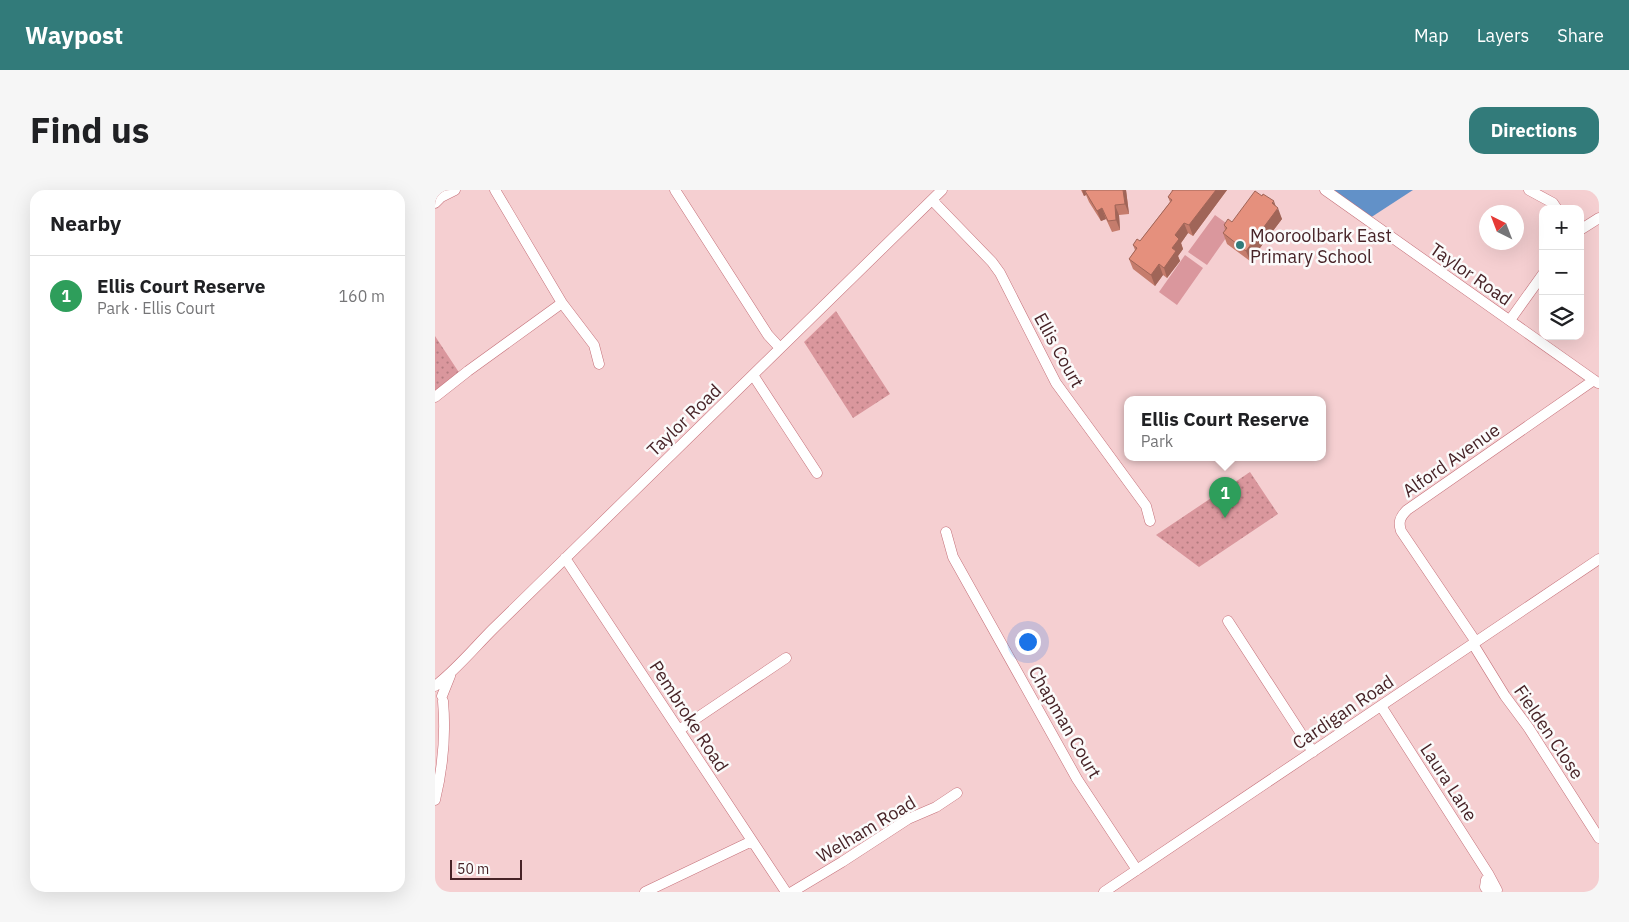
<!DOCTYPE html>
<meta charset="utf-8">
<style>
:root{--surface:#fff;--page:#f6f6f6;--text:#202124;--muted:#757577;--line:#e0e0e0;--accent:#327b7a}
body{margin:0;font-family:"IBM Plex Sans",sans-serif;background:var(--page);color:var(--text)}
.controls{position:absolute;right:15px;top:15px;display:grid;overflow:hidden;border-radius:10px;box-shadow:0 5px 20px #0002}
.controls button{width:45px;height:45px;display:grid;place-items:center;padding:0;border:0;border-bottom:1px solid var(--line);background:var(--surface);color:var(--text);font:25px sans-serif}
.compass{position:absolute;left:1044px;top:15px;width:45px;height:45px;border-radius:50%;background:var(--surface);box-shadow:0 5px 20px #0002;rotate:318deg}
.scale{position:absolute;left:15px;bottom:12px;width:72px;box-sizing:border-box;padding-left:5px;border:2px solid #472327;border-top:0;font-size:14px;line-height:18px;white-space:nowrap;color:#472327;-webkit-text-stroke:4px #fbfbfb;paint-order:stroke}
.you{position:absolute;left:592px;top:451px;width:18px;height:18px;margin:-12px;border:4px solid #fff;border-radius:50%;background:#1a73e8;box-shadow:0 0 0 8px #1a73e833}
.badge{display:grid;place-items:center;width:32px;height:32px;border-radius:50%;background:var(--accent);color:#fff;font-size:16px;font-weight:700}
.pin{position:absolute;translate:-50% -41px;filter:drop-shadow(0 1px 2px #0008)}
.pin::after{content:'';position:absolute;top:26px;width:18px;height:15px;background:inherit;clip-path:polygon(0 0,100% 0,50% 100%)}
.popup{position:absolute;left:689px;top:206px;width:202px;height:65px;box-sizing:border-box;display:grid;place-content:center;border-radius:10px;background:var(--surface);filter:drop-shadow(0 1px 4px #0005);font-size:16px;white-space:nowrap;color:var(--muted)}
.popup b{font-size:19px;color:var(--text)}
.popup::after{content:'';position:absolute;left:50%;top:100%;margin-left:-10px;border:10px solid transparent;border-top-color:var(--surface)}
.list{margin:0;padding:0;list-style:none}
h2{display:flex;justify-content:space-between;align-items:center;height:65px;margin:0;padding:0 20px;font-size:21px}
h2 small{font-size:16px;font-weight:400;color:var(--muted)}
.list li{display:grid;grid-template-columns:32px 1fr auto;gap:15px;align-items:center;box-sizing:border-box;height:80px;padding:0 20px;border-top:1px solid var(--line)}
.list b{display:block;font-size:19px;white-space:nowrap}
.list p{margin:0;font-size:16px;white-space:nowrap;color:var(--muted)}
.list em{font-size:16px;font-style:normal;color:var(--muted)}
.icon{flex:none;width:28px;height:28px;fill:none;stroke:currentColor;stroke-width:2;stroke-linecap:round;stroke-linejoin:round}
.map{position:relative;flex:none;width:1164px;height:702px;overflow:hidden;border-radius:15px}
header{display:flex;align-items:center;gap:30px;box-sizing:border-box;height:70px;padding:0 25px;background:var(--accent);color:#fff}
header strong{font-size:24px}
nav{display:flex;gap:28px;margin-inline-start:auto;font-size:18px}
.intro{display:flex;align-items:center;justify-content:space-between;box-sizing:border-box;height:120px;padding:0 30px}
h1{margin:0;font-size:35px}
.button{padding:12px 22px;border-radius:15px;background:var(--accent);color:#fff;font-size:18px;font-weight:700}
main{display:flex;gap:30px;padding:0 30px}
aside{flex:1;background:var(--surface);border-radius:15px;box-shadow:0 5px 20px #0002}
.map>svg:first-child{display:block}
.green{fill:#da979d}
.park{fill:url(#park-dots)}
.water{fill:#6291c8}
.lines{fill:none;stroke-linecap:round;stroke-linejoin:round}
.minor-casing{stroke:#c57079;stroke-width:11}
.minor{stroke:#fff;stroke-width:10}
.wall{fill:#c57c6c}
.shaded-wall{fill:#a06558}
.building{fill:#e5907d;stroke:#a06558}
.poi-dot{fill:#327b7a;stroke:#fbfbfb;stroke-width:2}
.labels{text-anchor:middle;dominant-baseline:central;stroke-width:5;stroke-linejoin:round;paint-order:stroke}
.poi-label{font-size:18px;fill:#472327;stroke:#fbfbfb;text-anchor:start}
.street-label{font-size:18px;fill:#472327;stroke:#fbfbfb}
</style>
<header>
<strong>Waypost</strong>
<nav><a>Map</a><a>Layers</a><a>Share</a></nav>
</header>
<div class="intro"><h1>Find us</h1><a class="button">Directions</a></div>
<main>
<aside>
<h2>Nearby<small></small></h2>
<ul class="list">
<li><span class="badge" style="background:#2e9e5b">1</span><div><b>Ellis Court Reserve</b><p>Park · Ellis Court</p></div><em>160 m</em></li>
</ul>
</aside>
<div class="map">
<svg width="1164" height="702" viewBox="0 0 1164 702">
<defs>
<pattern id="park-dots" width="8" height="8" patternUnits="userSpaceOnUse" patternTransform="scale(1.25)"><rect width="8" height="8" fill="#da979d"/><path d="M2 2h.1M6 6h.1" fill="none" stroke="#b37b80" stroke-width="1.8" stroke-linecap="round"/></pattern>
</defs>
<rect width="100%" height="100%" fill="#f5cfd1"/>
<path class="green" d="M780,25L798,38L772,75L753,62Z
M750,65L768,78L742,115L724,102Z"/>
<path class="park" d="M401,121L455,204L418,228L369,152Z
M0,146L25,184L0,204Z
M815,282L843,324L764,377L721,345Z"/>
<path class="water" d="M899,0H978L935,28Z"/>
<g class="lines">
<g class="minor-casing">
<path id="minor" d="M240,0L333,145L345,158
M890,0L1163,193
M1094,0L1118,13L1122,19
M497,10L557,72L565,83L621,193L711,316L715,331
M0,13L6,7L20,0
M1145,40L1164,28
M127,113L159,155L164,174
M1075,130L1108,84
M318,185L382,283
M0,207L33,181L127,113L60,0
M511,342L518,367L642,589L702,680
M130,368L351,702
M793,431L878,562
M1041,452L966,341C963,332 965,327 972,320L1159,190
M1038,454L1070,506L1093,537L1164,648
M0,496C21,480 39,458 58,439L507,0
M7,506L15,486
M946,516L1054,685L1062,700L1057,702L1053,701L1050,697L1051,690L1054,685
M244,540L351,468
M0,610C8,577 11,545 8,511
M210,702L317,651
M357,702L407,672L473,629L501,617L522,603
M669,702L1164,369"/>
</g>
<use href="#minor" class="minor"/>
</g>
<path class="wall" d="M646,0H691L694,24L684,25L685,40L677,42L671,29L666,31L654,12L651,5L649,6Z
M736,0H792L758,46L753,43L746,53L748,59L743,66L745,71L732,88L728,85L720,96L698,79L694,69L700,60L698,55L705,51L735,12L733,7L738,1Z
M840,16L847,29L815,71L792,54L788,43L790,40L789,35L797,32Z"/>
<path class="shaded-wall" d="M647,0H658L650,1L651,5L649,6Z
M688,0H691L694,24L690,14Z
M781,0H792L758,46L754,35Z
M839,11L842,20L843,18L847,29L815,71L811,61Z
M680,15L684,25L685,40L681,30Z
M667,18L671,29L666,31L662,21Z
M749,33L753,43L746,53L748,59L743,66L745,71L732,88L729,78L737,58L740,45Z
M724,74L728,85L720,96L716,85Z"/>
<path class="building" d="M652,0H688L690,14L680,15L681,30L673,31L667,18L662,21L650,1Z
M738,0H781L754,35L749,33L740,45L744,49L737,58L741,61L729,78L724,74L716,85L694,69L702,58L698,55L702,49L705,51L737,10L733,7Z
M820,1L827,6L828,4L839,11L837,13L843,18L811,61L788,43L792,38L789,35L793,29L797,32Z"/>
<circle class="poi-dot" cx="805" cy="55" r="5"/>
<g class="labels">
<g class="poi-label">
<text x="815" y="45">Mooroolbark East<tspan x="815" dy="21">Primary School</tspan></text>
</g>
<g class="street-label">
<text transform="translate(1036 84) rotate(35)">Taylor Road</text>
<text transform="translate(624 160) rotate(61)">Ellis Court</text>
<text transform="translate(249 230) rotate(-44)">Taylor Road</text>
<text transform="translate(1016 270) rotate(-35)">Alford Avenue</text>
<text transform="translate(908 522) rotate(-34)">Cardigan Road</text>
<text transform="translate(254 526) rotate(57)">Pembroke Road</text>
<text transform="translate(630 532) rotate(60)">Chapman Court</text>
<text transform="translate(1114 542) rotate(56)">Fielden Close</text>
<text transform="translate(1014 592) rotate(57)">Laura Lane</text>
<text transform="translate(431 639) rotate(-31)">Welham Road</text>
</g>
</g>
</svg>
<div class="controls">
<button>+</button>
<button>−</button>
<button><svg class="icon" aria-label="layers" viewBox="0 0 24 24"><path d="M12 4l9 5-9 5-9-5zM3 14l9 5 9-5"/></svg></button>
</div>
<svg class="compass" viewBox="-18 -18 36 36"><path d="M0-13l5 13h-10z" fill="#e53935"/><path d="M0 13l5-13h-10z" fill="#757577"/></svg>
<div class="scale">50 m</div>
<div class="you"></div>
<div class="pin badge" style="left:790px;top:328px;background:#2e9e5b">1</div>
<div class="popup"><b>Ellis Court Reserve</b>Park</div>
</div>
</main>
